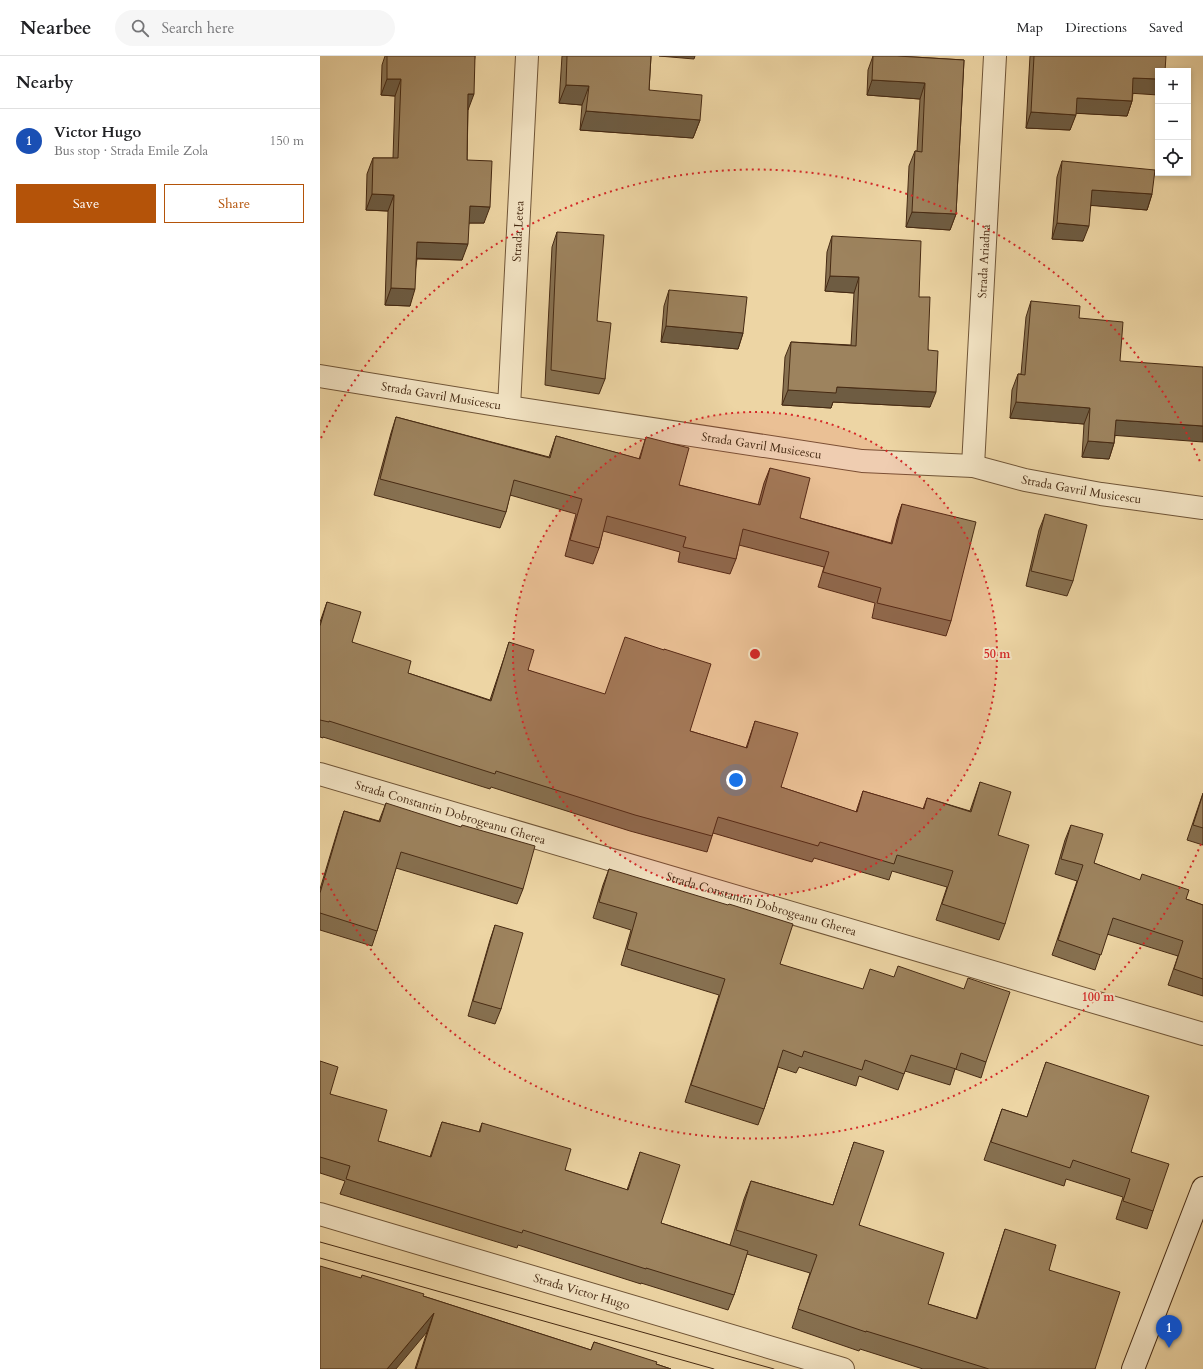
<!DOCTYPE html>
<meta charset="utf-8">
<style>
:root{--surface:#fff;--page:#f6f6f6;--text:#202124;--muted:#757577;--line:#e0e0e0;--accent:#b45309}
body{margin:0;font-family:Cardo,serif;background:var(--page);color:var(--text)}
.controls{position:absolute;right:12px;top:12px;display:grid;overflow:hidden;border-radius:0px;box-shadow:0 2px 6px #0003}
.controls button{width:36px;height:36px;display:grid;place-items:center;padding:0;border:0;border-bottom:1px solid var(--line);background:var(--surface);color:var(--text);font:20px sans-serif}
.you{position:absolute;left:416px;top:724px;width:14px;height:14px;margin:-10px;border:3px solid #fff;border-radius:50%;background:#1a73e8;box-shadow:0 0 0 6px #1a73e833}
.badge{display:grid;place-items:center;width:26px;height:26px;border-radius:50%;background:var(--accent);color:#fff;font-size:13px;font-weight:700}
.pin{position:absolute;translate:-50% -33px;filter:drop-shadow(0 1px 2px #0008)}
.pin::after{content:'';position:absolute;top:21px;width:14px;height:12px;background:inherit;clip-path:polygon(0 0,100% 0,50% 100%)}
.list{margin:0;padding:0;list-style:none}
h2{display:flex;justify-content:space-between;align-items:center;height:52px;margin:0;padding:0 16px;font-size:17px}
h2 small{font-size:13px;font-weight:400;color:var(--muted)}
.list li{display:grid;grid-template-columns:26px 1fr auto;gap:12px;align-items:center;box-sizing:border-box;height:64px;padding:0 16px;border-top:1px solid var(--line)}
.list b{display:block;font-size:15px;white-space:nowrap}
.list p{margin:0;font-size:13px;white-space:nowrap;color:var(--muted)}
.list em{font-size:13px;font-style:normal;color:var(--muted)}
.actions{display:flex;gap:8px;padding:12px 16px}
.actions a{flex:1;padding:9px 0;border:1px solid var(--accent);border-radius:0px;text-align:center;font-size:14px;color:var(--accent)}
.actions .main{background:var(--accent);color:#fff}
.icon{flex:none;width:22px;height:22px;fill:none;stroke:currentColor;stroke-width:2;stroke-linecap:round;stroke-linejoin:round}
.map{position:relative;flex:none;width:883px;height:1313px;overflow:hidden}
header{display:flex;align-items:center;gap:24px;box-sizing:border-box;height:56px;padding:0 20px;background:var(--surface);border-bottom:1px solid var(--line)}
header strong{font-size:19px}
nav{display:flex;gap:22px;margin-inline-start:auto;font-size:14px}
.search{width:280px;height:36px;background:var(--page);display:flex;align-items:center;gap:10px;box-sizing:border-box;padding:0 14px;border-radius:22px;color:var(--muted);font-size:15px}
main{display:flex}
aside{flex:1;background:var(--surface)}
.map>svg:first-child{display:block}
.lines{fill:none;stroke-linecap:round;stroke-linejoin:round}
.minor-casing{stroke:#705537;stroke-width:24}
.tertiary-casing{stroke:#705537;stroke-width:24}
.secondary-casing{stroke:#462a13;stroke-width:24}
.minor{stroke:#f3e4c4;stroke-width:22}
.tertiary{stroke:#f3e4c4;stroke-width:22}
.secondary{stroke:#f3e4c4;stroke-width:22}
.tram{stroke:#462a13;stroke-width:1}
.wall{fill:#877151;stroke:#462a13}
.shaded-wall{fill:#6e5c42;stroke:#462a13}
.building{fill:#9d835e;stroke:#462a13}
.ring{fill:none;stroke:#d62828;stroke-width:2;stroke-dasharray:2 4}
.labels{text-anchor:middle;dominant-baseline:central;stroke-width:4;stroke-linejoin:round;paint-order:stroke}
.street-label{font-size:12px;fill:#462a13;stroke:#f3e4c4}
.centre{fill:#d62828;stroke:#f3e4c4;stroke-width:2}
.ring-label{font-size:12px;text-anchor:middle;font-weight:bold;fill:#d62828;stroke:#f3e4c4;stroke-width:4;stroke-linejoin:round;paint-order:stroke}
</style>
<header>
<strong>Nearbee</strong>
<div class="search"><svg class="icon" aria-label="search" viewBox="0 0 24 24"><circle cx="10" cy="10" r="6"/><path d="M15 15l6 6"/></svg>Search here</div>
<nav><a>Map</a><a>Directions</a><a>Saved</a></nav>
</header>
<main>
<aside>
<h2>Nearby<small></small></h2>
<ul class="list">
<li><span class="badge" style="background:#1a4fb4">1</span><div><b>Victor Hugo</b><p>Bus stop · Strada Emile Zola</p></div><em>150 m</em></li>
</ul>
<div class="actions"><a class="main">Save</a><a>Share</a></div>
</aside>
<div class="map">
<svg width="883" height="1313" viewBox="0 0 883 1313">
<rect width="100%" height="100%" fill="#edd5a4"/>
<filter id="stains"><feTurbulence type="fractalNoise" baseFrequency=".005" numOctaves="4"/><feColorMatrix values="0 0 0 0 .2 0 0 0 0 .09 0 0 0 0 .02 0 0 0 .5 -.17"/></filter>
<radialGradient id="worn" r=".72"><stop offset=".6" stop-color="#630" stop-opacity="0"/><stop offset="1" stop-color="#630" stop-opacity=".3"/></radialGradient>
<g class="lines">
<g class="minor-casing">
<g id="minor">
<path id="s1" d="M0,320L189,351L542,405L653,410L705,424L781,438L883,452"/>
<path id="s2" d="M189,351L207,0"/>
<path id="s3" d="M653,410L675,0"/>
<path id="s4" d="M0,718L883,978"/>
</g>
</g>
<g class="tertiary-casing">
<g id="tertiary">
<path id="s5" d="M0,1158L523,1313"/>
</g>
</g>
<g class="secondary-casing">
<path id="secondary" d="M813,1313L883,1132"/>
</g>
<use href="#minor" class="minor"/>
<use href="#tertiary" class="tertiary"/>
<use href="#secondary" class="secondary"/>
<path class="tram" d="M0,1186L454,1313
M0,1202L394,1313"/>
</g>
<path class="wall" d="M65,0H155L148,54L147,104L164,167H149L142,204L97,203L90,250L65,249L68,155L46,154L47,118L53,102H73L75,40L61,39L62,9Z
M242,0H331L329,34L380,64L373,82L260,74L262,49L239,47Z
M553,0H577L644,4L636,158L630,174L586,171L589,110L595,95H597L600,43L547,39L548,14Z
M710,0H846L813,37L812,45L807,60L756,57L750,74L706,72Z
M742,105L832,138L827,154L771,149L763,185L732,183L737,121Z
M237,176L277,265L285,323L279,338L225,329L232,191Z
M512,180L599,241L608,294L610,351L513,346L511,352L462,349L465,301L471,286L531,289L534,237L505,235L507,196Z
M349,234L423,277L418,293L341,286L344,250Z
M711,245L759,262L795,380L794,387L789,403L762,401L764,368L690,362L692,334L698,318H701L706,261Z
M76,361L229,401L236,380L319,403L326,381L359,429L438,449L444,427L450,412L480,462L571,487L577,463L582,448L631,565L626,580L552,562L555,547L498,531L504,511L419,489L416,503L410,518L358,506L360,496L283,475L279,492L273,508L245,500L256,458L190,439L186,456L180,472L54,439L71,377Z
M725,459L753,525L747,540L706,530L719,474Z
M7,546L32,586L88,617L170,644L184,602L189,586L208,614L370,675L426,692L435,665L461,731L536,756L543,735L603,753L607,742L650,755L660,726L678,779L685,868L679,884L616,864L627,831L572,815L569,824L494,802L492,806L393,777L387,796L310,775L171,731L170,733L3,681V682L0,681V566Z
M883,737V789L867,784Z
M66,747L203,833L197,848L76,812L57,875L52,890L0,874V833L19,770L24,755L59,765Z
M751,769L774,807L866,843L883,849V940L848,929L858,900L787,878L775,914L732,899L757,825L735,818L745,784Z
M289,813L460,908L666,1006L661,1022L635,1013L630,1029L585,1015L578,1034L539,1020L536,1030L479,1011L476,1017L458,1011L444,1053L438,1069L365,1046L399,939L301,909L311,874L273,862L283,829Z
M175,869L181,953L175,968L148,960L170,884Z
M0,1005L10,1038L58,1085L110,1101L122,1066L159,1076L162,1067L245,1114L307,1134L320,1096L341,1167L410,1189L424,1143L431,1125L513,1149L534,1086L539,1169L608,1248L656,1263L679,1192L685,1173L729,1214L775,1313H603L540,1293L539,1295L472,1272L490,1217L427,1198L414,1239L408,1254L321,1227V1228L198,1189L197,1192L20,1138L25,1125L0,1117Z
M726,1006L811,1096L833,1155L827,1173L796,1163L803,1141L746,1123L744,1130L664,1104L682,1053L707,1061Z
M103,1240L271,1294L274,1286L336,1308L351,1313H95L107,1276Z"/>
<path class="shaded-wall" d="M339,0H375L374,3Z
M813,22L838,23V39L808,37Z
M67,23H81L75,40L61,39Z
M552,24L605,27L600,43L547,39Z
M246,29L269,30L262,49L239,47Z
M148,38H154L148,54H142Z
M757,42L812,45L807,60L751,57Z
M266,55L380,64L373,82L260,74Z
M711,56L756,59L750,74L706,72Z
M772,134L832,138L827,154L766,149Z
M52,138L74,139L68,155L46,154Z
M150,150L170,151L164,167H144Z
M592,156L636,158L630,174L586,171Z
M737,167L769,170L763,185L732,183Z
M97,186L148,188L142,204L91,202Z
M510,220L539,221L534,237L505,235Z
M71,232L95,233L90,250L65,249Z
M346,270L423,277L418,293L341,286Z
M517,331L616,336L610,351L513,346L511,352L462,349L468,334Z
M696,346L770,352L764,368L690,362Z
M796,364L883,370V386L790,379Z
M768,385L794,387L789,403L762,401Z
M114,1257L107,1276L76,1313H67Z"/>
<path class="building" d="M67,0H155L154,38H148L147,104L172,105L170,151L150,150L148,188L97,186L95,233L71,232L74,139L52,138L53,102H78L81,23H67Z
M247,0H331L329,34L382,39L380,64L266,55L269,30L246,29Z
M553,0H577L644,4L636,158L592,156L595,95L602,96L605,27L552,24Z
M714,0H846L845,15H838V23L813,22L812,45L757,42L756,59L711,56Z
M742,105L835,114L832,138L772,134L769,170L737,167Z
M237,176L284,179L277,265L291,267L285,323L231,314Z
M512,180L601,185L599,241H610L608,294L618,295L616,336L517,331L516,337L468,334L471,286L536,290L539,221L510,220Z
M349,234L427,241L423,277L346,270Z
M711,245L760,250L759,262L803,266L800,305L883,311V370L796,364L794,387L768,385L770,352L696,346L698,318L705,319Z
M76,361L230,402L236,380L320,403L326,381L369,392L359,429L440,449L450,412L490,422L480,462L572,488L582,448L656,466L631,565L557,547L561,532L503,516L509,496L423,473L416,503L363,491L366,481L287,460L279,492L250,484L262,443L194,424L186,456L60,423Z
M725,458L767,469L753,525L711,515Z
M7,546L41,556L32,586L91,605L88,617L171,645L189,586L214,594L208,614L285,638L305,581L344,594V593L391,608L370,675L427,692L435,665L478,677L461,731L537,756L543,735L604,753L607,742L651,756L660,726L691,736L678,779L709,789L685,868L622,848L633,815L577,799L574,808L500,786L498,790L398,761L392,780L315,759L176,715L175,718L9,665V666L0,664V570Z
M883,738V772L873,769Z
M66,747L141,771L142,769L215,790L203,833L81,796L57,875L0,857V837L24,755L60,766Z
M751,769L783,778L774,807L820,824L822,818L869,834L866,843L883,849V923L854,913L863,885L793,862L781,899L738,884L763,809L741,803Z
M289,813L408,849L409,848L473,868L460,908L543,933L550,913L574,921L578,910L644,933L648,922L690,936L666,1006L641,997L636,1013L591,999L584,1018L545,1004L542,1014L484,995L482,1001L463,994L444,1053L371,1029L405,923L307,893L317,857L279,846Z
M175,869L203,877L181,953L153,945Z
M0,1005L18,1011L10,1038L67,1054L58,1085L111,1101L122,1066L160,1076L162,1067L251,1093L245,1114L308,1134L320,1096L360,1109L341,1167L428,1195L414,1239L326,1212V1213L203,1174L202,1177L26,1123L30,1110L0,1101Z
M726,1006L829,1040L811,1096L849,1108L833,1155L803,1145L810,1123L753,1104L750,1112L671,1086L682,1053L707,1061Z
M534,1086L564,1095L539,1169L624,1197L608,1248L657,1263L685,1173L736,1189L729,1214L800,1236L775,1313H669L546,1275V1276L478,1253L497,1199L416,1174L431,1125L513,1149Z
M0,1210L41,1222L42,1219L104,1238L103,1240L271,1294L274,1286L337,1306L336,1308L351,1313H96L114,1257L67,1313H0Z"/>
<circle cx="435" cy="598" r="242" fill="#d62828" fill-opacity=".12"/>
<g class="ring">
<circle cx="435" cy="598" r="242"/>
<path d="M881 788A485 485 0 0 1 1 814M1 382A485 485 0 0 1 881 408"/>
</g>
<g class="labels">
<g class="street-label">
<text stroke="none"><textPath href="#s2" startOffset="176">Strada Letea</textPath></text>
<text stroke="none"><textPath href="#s3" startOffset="205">Strada Ariadna</textPath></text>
<text stroke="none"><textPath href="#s1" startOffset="123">Strada Gavril Musicescu</textPath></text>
<text stroke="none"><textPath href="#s1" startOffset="447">Strada Gavril Musicescu</textPath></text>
<text stroke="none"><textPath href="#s1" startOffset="771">Strada Gavril Musicescu</textPath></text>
<text stroke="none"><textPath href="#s4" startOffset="136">Strada Constantin Dobrogeanu Gherea</textPath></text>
<text stroke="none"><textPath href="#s4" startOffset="460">Strada Constantin Dobrogeanu Gherea</textPath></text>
<text stroke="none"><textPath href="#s5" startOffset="273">Strada Victor Hugo</textPath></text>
</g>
</g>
<circle cx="435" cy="598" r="6" class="centre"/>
<g class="ring-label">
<text x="677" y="602">50 m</text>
<text x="778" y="945">100 m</text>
</g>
<rect width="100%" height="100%" filter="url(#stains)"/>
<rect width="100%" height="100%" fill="url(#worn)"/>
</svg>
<div class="controls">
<button>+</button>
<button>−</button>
<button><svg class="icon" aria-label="locate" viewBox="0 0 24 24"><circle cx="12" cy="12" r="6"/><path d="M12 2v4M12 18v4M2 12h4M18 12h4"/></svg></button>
</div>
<div class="you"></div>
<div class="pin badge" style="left:849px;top:1292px;background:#1a4fb4">1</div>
</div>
</main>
